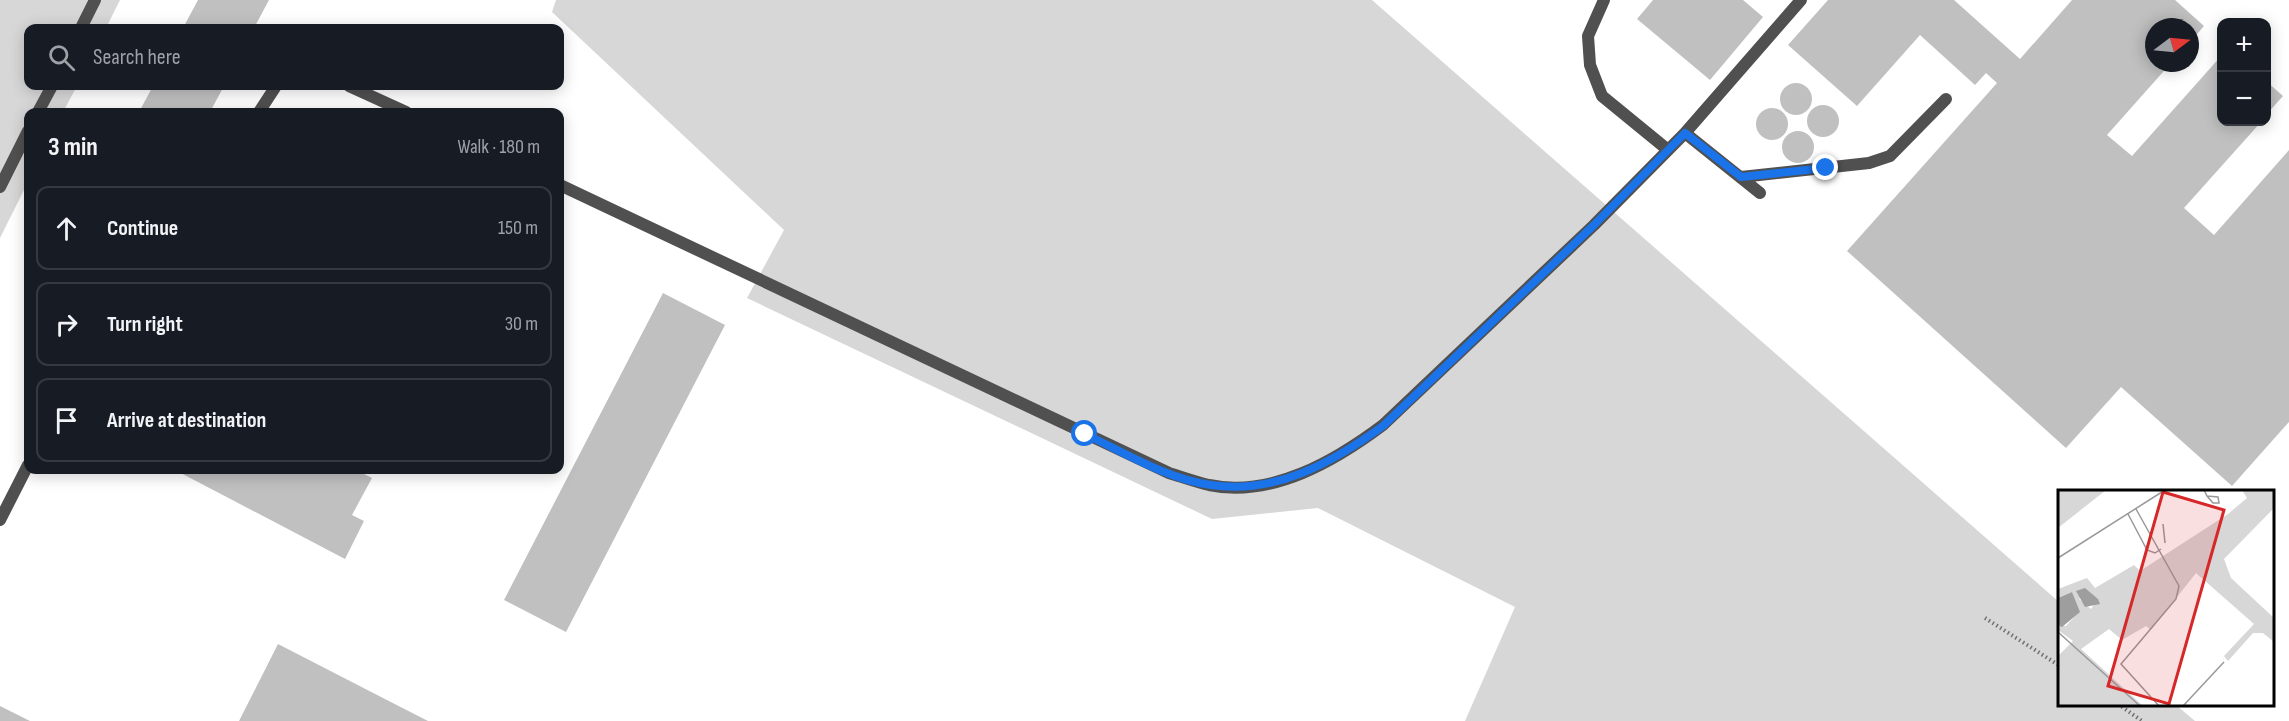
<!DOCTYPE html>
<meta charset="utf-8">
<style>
:root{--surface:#171b24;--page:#20242c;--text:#f1f3f6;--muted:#9ea1a6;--line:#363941}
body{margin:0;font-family:"Sofia Sans Condensed",sans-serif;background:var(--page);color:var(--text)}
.controls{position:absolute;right:18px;top:18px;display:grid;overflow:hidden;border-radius:12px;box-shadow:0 3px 15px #0003}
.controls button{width:54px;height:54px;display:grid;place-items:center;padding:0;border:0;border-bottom:2px solid var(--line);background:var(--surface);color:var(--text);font:30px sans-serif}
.compass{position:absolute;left:2145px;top:18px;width:54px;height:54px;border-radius:50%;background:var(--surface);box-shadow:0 3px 15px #0003;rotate:74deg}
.stop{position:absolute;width:18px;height:18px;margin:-14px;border:4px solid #1a73e8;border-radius:50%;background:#fff}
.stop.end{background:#1a73e8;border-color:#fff;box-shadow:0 2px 6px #0008}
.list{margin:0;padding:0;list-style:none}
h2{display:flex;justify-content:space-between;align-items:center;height:78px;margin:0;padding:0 24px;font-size:26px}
h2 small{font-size:20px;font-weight:400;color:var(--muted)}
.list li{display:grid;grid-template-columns:39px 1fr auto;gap:18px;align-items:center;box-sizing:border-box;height:84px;margin:0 12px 12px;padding:0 12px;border:2px solid var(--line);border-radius:12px}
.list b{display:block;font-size:22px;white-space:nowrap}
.list em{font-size:20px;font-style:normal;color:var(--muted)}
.icon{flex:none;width:33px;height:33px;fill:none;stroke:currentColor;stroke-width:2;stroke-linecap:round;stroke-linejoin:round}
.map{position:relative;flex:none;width:2289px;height:721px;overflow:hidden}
.search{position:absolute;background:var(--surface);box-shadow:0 3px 15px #0003;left:24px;top:24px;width:540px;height:66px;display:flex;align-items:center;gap:15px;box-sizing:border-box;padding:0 21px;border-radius:12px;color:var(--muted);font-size:22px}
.panel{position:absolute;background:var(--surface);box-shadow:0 3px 15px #0003;left:24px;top:108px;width:540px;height:366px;border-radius:12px}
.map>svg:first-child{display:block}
.green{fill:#d7d7d7}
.building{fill:#c0c0c0}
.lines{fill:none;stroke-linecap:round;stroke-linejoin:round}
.path{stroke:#727272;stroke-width:4;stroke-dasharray:1.5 3;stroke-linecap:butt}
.service{stroke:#505050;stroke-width:12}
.minor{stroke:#505050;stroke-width:12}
.route{stroke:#1a73e8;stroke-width:8}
.inset-road{fill:none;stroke:#999;stroke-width:1.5}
.view{fill:#d62828;fill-opacity:0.15;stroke:#d62828;stroke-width:3}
.inset-edge{fill:none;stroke:#000;stroke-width:3}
</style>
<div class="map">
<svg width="2289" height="721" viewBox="0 0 2289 721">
<rect width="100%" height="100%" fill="#fff"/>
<path class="green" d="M0,0H120L106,28H28V86H77L63,112H28V182L0,238Z
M556,0H1372L2059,602L2060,704L2176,705L2195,721H1465L1515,607L1318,508L1212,519L747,298L784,230L552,12Z"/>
<path class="building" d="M198,0H269L254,28H183Z
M1653,0H1743L1763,17L1710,80L1637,19Z
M1828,0H1954L2020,59L2072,0H2175L2204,26L2190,42V27H2154V63H2171L2107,135L2132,156L2222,55V122H2261L2184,208L2214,235L2289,150V422L2232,486L2121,387L2066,448L1847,251L1997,83L1986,73L1975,85L1920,35L1857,106L1788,45Z
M2266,81L2283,96L2266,115Z
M1780 99a16 16 0 1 1 32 0a16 16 0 1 1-32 0Z
M153,86H224L210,112H139Z
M1807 121a16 16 0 1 1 32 0a16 16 0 1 1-32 0Z
M1756 124a16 16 0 1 1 32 0a16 16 0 1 1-32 0Z
M1782 147a16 16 0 1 1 32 0a16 16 0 1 1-32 0Z
M663,293L725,325L566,632L504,600Z
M175,470H356L372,478L352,515L364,521L345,559Z
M278,644L383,698L428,721H239Z
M0,706L30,721H0Z"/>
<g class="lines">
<path class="path" d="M1985,618L2060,666
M2118,704L2142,721"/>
<path class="service" d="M1604,0L1588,36L1590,65L1602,96L1668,150
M349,86L406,112
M259,112L276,86
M1685,133L1760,193
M1741,177L1869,163L1890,156L1946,99
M560,185L1169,473C1182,477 1196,482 1209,485C1272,498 1335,461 1383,425L1594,225L1685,133L1801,0
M0,520L28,465"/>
<path class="minor" d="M81,28L95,0
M38,112L52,86
M0,187L28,131"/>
</g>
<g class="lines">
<path class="route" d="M1085,434C1125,453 1167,479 1211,485C1276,495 1333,462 1383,426L1594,225L1685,133L1741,177L1826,168"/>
</g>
<g transform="translate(2058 490)">
<rect width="216" height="216" fill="#fff"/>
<path d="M0,0H48L0,38ZM184,0H216V18L166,69L173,88L216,128V152L205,143H195L170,171L166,166L196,134L138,83L93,140L88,136L64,150L51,139L23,159L85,216H0V166L15,151L0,140V135L8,136L18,125L14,102L0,108V99L29,88L37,98L76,75L82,81L170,24L189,8ZM29,103L40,109L33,119L21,109Z" fill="#d7d7d7" fill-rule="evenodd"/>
<path d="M27,98L40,109L42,114L27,117L18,101ZM14,102L22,122L4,137L0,135V108Z" fill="#9e9e9e"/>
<path class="inset-road" d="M146,0L149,6L155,13H161L160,7L149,6M78,19L121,96L118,109L63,174L101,216M70,24L89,60L97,63L103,59M105,34L107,53M0,68L107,0M0,142L82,216M125,216L166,172"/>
<path class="view" d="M105,2L166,20L111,214L50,196Z"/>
<rect width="216" height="216" class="inset-edge"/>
</g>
</svg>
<div class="controls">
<button>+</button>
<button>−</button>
</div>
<svg class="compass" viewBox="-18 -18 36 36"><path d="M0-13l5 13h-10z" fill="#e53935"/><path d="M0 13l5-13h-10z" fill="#9ea1a6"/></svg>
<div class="stop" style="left:1085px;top:434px"></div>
<div class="stop end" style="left:1826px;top:168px"></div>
<div class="search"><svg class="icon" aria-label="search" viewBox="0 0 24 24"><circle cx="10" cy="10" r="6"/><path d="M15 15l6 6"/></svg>Search here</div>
<section class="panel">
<h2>3 min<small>Walk · 180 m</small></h2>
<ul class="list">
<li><svg class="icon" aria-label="ahead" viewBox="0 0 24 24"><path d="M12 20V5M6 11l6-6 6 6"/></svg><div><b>Continue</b></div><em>150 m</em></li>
<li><svg class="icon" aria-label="right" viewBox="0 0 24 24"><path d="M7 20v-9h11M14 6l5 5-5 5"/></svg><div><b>Turn right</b></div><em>30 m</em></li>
<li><svg class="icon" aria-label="arrive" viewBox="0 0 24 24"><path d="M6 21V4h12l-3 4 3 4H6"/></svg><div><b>Arrive at destination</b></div></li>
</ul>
</section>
</div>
